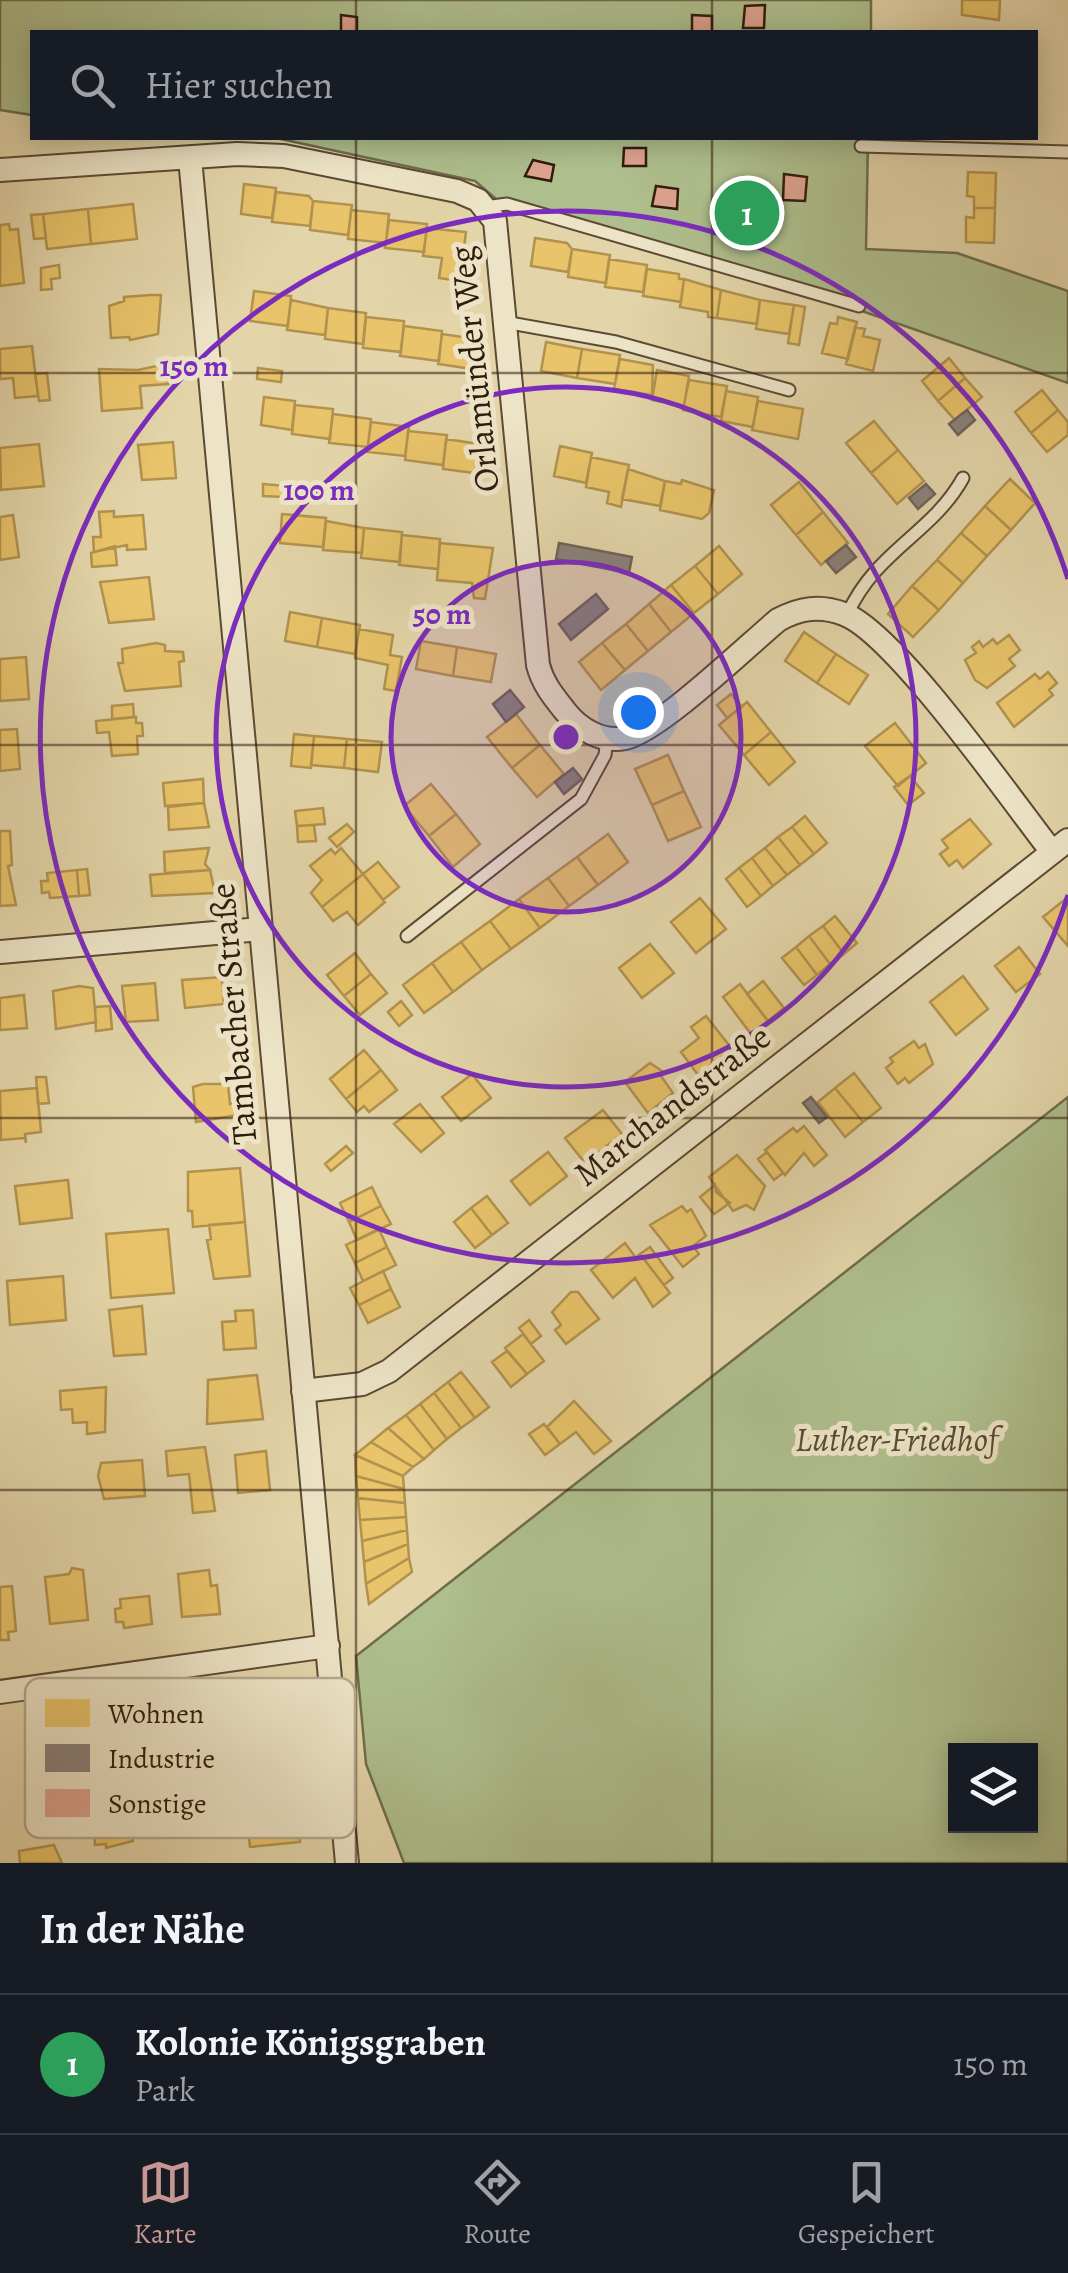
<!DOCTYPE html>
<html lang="de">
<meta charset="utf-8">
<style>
:root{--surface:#171b24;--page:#20242c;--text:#f1f3f6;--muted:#9ea1a6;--line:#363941;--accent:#c59692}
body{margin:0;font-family:Alegreya,serif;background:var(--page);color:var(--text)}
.controls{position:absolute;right:30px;bottom:30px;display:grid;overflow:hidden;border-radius:0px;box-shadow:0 5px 25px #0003}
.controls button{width:90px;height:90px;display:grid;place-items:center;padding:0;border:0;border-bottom:2px solid var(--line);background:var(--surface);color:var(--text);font:50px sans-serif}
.you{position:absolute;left:638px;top:712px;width:35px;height:35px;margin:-25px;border:8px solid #fff;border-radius:50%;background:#1a73e8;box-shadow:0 0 0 15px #1a73e833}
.badge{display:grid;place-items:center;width:65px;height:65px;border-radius:50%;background:var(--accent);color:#fff;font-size:32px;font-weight:700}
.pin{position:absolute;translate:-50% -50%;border:5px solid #fff;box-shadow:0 2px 10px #0006}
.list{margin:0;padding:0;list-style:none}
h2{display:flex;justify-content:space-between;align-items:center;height:130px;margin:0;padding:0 40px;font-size:42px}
h2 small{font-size:32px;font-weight:400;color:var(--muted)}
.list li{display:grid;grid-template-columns:65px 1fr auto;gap:30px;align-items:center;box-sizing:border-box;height:140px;padding:0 40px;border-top:2px solid var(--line)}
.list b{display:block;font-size:38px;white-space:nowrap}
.list p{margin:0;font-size:32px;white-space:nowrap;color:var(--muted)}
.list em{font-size:32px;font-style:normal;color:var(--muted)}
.icon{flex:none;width:55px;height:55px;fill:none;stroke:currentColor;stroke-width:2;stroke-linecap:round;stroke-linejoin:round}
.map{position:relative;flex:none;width:1068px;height:1863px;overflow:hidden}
.search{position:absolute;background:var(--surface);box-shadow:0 5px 25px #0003;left:30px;right:30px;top:30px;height:110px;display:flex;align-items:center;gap:25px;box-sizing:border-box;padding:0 35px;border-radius:0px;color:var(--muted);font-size:38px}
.sheet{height:270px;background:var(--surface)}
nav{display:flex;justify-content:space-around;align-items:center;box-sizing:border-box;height:140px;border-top:2px solid var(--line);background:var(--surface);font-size:28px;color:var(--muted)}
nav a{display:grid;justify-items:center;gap:5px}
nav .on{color:var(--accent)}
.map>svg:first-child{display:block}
.green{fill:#aebe8c;stroke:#6e6d4c;stroke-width:2.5;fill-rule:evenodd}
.homes{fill:#e9c46a;stroke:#b1924e;stroke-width:2.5}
.industry{fill:#8a817c;stroke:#6f635a;stroke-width:2.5}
.building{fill:#dea38f;stroke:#2f1c0c;stroke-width:2.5}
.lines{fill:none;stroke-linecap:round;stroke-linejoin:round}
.service-casing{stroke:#5c4a33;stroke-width:15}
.minor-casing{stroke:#5c4a33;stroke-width:26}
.service{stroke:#ede4c7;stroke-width:11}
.minor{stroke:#ede4c7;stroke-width:22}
.grid{fill:none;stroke:#2f1c0c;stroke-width:2.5;stroke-opacity:0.55}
.ring{fill:none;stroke:#7b2cbf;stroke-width:5}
.labels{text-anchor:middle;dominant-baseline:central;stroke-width:10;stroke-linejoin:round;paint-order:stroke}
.street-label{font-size:35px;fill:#2f1c0c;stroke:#ede4c7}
.park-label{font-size:35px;font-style:italic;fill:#554d32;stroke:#ede4c7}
.key{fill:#ede4c7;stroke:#b4a88f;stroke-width:2.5}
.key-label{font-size:28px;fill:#2f1c0c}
.centre{fill:#7b2cbf;stroke:#ede4c7;stroke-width:5}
.ring-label{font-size:30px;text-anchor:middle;font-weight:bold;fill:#7b2cbf;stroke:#ede4c7;stroke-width:10;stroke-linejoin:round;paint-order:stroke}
</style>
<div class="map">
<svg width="1068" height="1863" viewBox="0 0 1068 1863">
<rect width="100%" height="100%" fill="#e3d5a9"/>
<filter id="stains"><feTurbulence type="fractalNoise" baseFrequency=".002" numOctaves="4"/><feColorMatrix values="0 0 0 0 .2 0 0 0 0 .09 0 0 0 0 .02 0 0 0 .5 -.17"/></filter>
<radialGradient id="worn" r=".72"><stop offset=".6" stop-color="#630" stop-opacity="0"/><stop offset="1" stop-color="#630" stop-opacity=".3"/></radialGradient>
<path class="green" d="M0,0H871V32H32V115L0,110Z
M276,138H868L866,249L957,253L1068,291V383L859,310L503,205L475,181Z
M1068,1097V1863H404L366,1764L356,1656ZM956,1750H1030V1826H956Z"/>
<path class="homes" d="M962,0H1000L999,20L962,15Z
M968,172L996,173L995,208H974V197L967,196Z
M244,184L276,188L272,218L241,214Z
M276,192L309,196L313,201L310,226L272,222Z
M313,201L352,205L348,235L310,230Z
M133,204L137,239L91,244L88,209Z
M974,208H995L994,243L966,242V217L974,218Z
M88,209L91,244L47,249L43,214Z
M351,210L389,214L386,243L348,239Z
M43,214L46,238L34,239L31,215Z
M389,220L427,224L424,252L385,248Z
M9,224L10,230L18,229L24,283L0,286V225Z
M427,228L466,232L460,281L439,278L442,258L423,256Z
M535,238L567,243L572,249L568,272L531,266Z
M572,249L610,255L606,283L568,277Z
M609,259L647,265L643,292L605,287Z
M59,265L60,278L51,279L52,289L41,290V268Z
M647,269L679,274V279H684L681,302L643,296Z
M684,279L721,290L717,318L708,317V312L680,307Z
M721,290L760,300L757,324L717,318Z
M254,291L291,296L288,326L250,321Z
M151,295H161L158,334L130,340L129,337L111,338L109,306L124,301V297Z
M291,300L328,308L325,335L287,330Z
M760,300L794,305L789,334L756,329Z
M794,305L805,307L799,345L788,343Z
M328,308L366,313L363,344L325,339Z
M366,317L404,321L401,352L363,348Z
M838,317L857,322L848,359L822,353L830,323L837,324Z
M404,326L442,331L439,361L400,356Z
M855,327L865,329L863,336L880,340L873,371L846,364Z
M442,334L476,339L472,369L438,364Z
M546,342L582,349L577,378L541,371Z
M32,346L38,396L15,398L13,378L0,379V349Z
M582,349L620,355L615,384L577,378Z
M949,358L965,378L938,401L922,381Z
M620,359L653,365L652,395L614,389Z
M166,364L168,384L140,386L142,408L102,411L99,369L138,370Z
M258,368L282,371L281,382L257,379Z
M657,370L689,376L684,406L652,400Z
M47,373L50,400L39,401L35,374Z
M965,378L982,397L955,420L938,401Z
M689,380L727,386L721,417L683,410Z
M1042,390L1058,410L1031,433L1015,412Z
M726,391L758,397L753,427L721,421Z
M264,397L295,401L292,430L261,425Z
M758,401L803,409L798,439L752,430Z
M295,405L333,409L330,439L292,434Z
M1058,410L1068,422V435L1047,452L1031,433Z
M333,414L371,419L368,447L329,443Z
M874,421L898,450L871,473L846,443Z
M371,422L409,427L405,456L367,452Z
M408,431L447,435L443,465L405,460Z
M446,439L479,444L485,449L482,474L443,469Z
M173,442L176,478L142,480L138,445Z
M39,444L44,486L1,490L0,448Z
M560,446L592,453L586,483L554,476Z
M898,450L924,481L897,504L871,473Z
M591,457L629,465L621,507L607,503L609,492L586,487Z
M628,469L665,481L660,506L622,499Z
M1010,479L1035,503L1011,530L985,506Z
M682,480L714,490L709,513L702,519L660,510L665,481L681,484Z
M799,482L823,512L796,535L771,505Z
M263,484L285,486L284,497L263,496Z
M985,506L1011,530L987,556L961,533Z
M114,511V517L143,515L146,549L127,550V545L94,552L93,537H101L99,512Z
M823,512L848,543L821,565L796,535Z
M282,514L326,518L323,547L280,543Z
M13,515L19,557L0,560V517Z
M326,521L364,528L362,553L323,550Z
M364,528L402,532L400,562L361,558Z
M961,533L987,556L963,583L937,560Z
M402,535L440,539L438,569L399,565Z
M440,543L493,548L485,599L474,598L472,583L437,580Z
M115,546L117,565L92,567L91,553Z
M719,546L742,574L718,594L695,566Z
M937,560L963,583L939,610L912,586Z
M695,566L718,594L694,613L671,585Z
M149,577L154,619L109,623L100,582Z
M671,585L694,613L671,632L649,604Z
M912,586L939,610L913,637L888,614Z
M649,604L671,632L648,651L626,624Z
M290,612L322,618L317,647L285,641Z
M322,618L360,625L355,654L317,647Z
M626,624L648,651L625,670L602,643Z
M359,629L393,635L390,655L402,657L396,691L384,689L388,665L355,658Z
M804,632L836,654L817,683L785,661Z
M1009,635L1020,650L1009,659L1015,666L987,688L975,680L965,660L976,653L972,647L979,641L983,647L993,639L997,644Z
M421,641L457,647L453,676L416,669Z
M156,643L165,645V651L183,652L184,661L179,662L181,686L125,691L118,663H123L122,649Z
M602,643L625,670L601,690L579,662Z
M457,647L496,654L491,682L453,676Z
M836,654L868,675L849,704L817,683Z
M26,657L29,699L0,701V659Z
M1048,672L1057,683L1049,690L1053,695L1014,727L997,703L1035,674L1040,679Z
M731,694L742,707L727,718L717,705Z
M747,702L771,732L744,755L719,725Z
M133,704L134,717L112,719V706Z
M516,714L540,745L512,768L487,737Z
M136,717V723H142L143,736H137L138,754L112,756L109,732L97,733L96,721Z
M895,723L926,763L898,786L865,746Z
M17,729L20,769L0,771V730Z
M771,732L795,762L769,785L744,755Z
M294,734L314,736L311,768L291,766Z
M314,736L347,739L344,768L311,765Z
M347,739L382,742L378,772L344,768Z
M540,745L564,774L537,797L512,768Z
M668,755L684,791L652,805L635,769Z
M910,776L924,793L908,805L894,787Z
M203,779L204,803L165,806L163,783Z
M431,784L456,814L429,836L404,806Z
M684,791L701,827L668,841L652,805Z
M204,803L209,827L169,830L168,807Z
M323,808L325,824L297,826L295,811Z
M456,814L480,844L453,867L429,836Z
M805,816L827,843L814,854L792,827Z
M970,819L991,844L963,868L957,860L949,866L940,854L948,848L942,840Z
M347,824L354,832L337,847L329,838Z
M314,825L316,841L298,842L297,826Z
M792,827L814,854L800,865L778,837Z
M0,831H10L12,865L8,866L16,905L0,906Z
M608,834L628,862L598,885L577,857Z
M778,837L800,865L787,875L765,848Z
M209,848L205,864L210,870L165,873L164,852Z
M341,848L363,874L322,907L311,893L322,880L310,866L331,849L335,854Z
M765,848L787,875L773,886L752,858Z
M577,857L598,885L569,906L548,878Z
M752,858L773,886L761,896L739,868Z
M378,862L399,887L383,900L363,874Z
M739,868L761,896L747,907L726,879Z
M87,869L90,895L79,896L77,870Z
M77,870L79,896L50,898L49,892L42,893L41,881H48L47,873Z
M210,870L215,893L152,896L150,875Z
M363,874L385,902L358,925L347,912L333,921L322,907Z
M548,878L569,906L540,928L519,899Z
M1068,897V946L1043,917Z
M700,898L726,929L696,953L671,922Z
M519,899L540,928L511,949L490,921Z
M835,916L857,943L844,954L823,926Z
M490,921L511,949L482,970L461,942Z
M823,926L844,954L830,964L809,936Z
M809,936L830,964L817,975L796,947Z
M461,942L482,970L453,992L432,963Z
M650,944L674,973L642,998L619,968Z
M796,947L817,975L804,985L782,958Z
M1019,947L1040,974L1016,992L995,966Z
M355,953L371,974L344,996L327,975Z
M432,963L453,992L424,1013L403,985Z
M371,974L387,993L360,1015L344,996Z
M963,976L988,1009L956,1035L930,1002Z
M222,977L224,1004L185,1008L182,980Z
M763,981L784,1008L768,1021L747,994Z
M155,983L158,1020L126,1022L122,986Z
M740,984L768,1021L751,1034L723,997Z
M79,986L93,988L96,1022L56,1029L53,991Z
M24,995L27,1028L0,1030V998Z
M401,1001L412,1015L399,1026L388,1012Z
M110,1006L112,1029L96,1031L95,1007Z
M706,1016L732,1049L698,1075L681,1052L699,1038L691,1027Z
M914,1041L919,1048L925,1044L933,1064L909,1083L905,1078L898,1084L886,1068L893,1062L890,1058Z
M364,1050L381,1070L346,1099L330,1079Z
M650,1063L665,1073L661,1076L673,1093L648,1113L625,1082Z
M381,1070L397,1090L369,1112L364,1106L357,1112L346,1099Z
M854,1073L881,1108L863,1122L835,1088Z
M472,1074L491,1098L461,1121L442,1097Z
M36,1077H46L49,1103L38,1104Z
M203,1084H228L230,1104L237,1103L238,1115L196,1122L193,1087Z
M37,1088L41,1132L25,1134L26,1143L25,1138L1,1140L0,1091Z
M835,1088L863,1122L845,1137L818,1102Z
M420,1104L444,1133L421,1152L394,1124Z
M603,1110L622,1134L585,1163L565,1138Z
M804,1126L827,1155L814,1166L804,1153L785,1175L765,1150L793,1128L797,1132Z
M346,1146L353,1153L331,1171L325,1164Z
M548,1152L567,1176L530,1205L511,1181Z
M767,1152L783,1173L774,1180L758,1159Z
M737,1155L765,1186L754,1210L746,1205L733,1211L709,1177Z
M240,1168L245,1222L193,1227L192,1211H188V1172Z
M68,1180L72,1218L20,1224L15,1186Z
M715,1185L716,1192L730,1203L714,1214L700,1197Z
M372,1187L381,1206L349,1222L340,1203Z
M487,1196L508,1223L492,1235L471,1208Z
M381,1206L391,1224L357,1240L349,1222Z
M682,1206L687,1212L691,1209L706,1236L693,1246L699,1254L683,1267L650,1225Z
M471,1208L492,1235L475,1248L454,1222Z
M245,1222L250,1276L214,1279L207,1240L211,1239L209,1225Z
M168,1229L174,1293L111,1298L106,1234Z
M379,1229L387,1247L355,1263L346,1245Z
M625,1243L636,1258L640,1254L670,1293L653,1307L635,1278L613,1298L591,1270Z
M387,1247L396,1265L363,1281L355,1263Z
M650,1247L673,1278L664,1285L640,1254Z
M383,1271L391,1289L359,1305L350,1288Z
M63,1276L66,1320L10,1325L7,1281Z
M391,1289L400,1307L368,1323L359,1305Z
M571,1292H578L599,1319L566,1344L555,1330L561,1325L552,1312Z
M142,1306L146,1354L114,1356L109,1310Z
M253,1310L256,1348L224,1350L222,1322L236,1321L235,1311Z
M529,1320L541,1336L531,1344L519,1328Z
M523,1334L544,1361L527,1374L505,1348Z
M507,1351L527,1374L511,1387L492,1362Z
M461,1372L489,1407L475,1418L448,1382Z
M257,1375L263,1419L207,1424L208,1380Z
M448,1382L475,1418L461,1428L434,1393Z
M106,1387L105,1432L87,1434V1422L73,1423L72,1409L61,1410L60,1391Z
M434,1393L461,1428L447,1439L420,1404Z
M574,1401L611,1441L594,1454L576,1432L560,1444L547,1427Z
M420,1404L447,1439L434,1450L406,1415Z
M406,1415L434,1450L424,1459L388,1428Z
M544,1424L560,1444L545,1455L529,1434Z
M388,1428L424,1459L413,1467L371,1442Z
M371,1442L413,1467L403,1476L355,1455Z
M205,1447L215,1511L193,1513L189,1474L168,1476L166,1451Z
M266,1451L270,1490L238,1493L235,1455Z
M355,1455L403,1476L404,1489L356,1476Z
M142,1460L145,1496L104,1499L98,1476L101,1463Z
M356,1476L404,1489L405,1503L358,1498Z
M358,1498L405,1503L406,1517L360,1520Z
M406,1517L407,1530L362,1541L360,1520Z
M407,1530L408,1544L364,1562L362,1541Z
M408,1544L409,1558L366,1584L364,1562Z
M409,1558L412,1572L369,1604L366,1584Z
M72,1568L83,1570L88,1620L50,1624L45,1577L69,1574Z
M209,1570L211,1586L217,1585L220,1614L182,1617L178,1574Z
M12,1586L16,1631L8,1632L9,1640H0V1587Z
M149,1596L152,1624L124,1628L123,1622H116L115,1609L121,1608L120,1599Z
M130,1805L133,1841L106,1848V1844L95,1845L92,1809Z
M296,1805L300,1842L250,1847L246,1810Z
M54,1845L62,1863H20L19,1851Z"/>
<path class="industry" d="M967,410L975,420L958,435L949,424Z
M926,484L935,494L918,509L909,498Z
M559,543L632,557L629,573L556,559Z
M846,545L856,557L836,573L826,561Z
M596,594L608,609L571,640L559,624Z
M510,690L524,707L506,722L493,704Z
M573,768L582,779L564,794L555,782Z
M811,1097L827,1117L819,1123L803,1103Z"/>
<path class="building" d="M765,5L764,28H743L745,6Z
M341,15L357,17V32H341Z
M692,15L712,16V32H692Z
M624,148H646V166H623Z
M533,160L554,165L551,181L525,176Z
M784,174L807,177L805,201L783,200Z
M656,186L678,189L677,209L652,206Z"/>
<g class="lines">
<g class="service-casing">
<path id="service" d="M861,146L1068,152
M485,207L507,204L859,306
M505,322L616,342L789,390
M847,615C876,550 932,534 963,478
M407,936L581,799L605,755L607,738"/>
</g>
<g class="minor-casing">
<path id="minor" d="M190,158L347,1863
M0,170L237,154L284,156L457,191L478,200L495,221L538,665C543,684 553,696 565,711C579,729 602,743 625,738C659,731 747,646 778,620C800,608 820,605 844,614C896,634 1012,801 1052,852
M0,952L260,929
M303,1391L362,1384L389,1371L1068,840
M0,1692L328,1646"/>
</g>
<use href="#service" class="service"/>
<use href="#minor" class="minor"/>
</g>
<path class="grid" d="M356,0V32M712,0V32M356,138V1863M712,138V1863M0,373H1068M0,745H1068M0,1118H1068M0,1490H1068"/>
<circle cx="566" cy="737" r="175" fill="#7b2cbf" fill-opacity=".12"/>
<g class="ring">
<circle cx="566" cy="737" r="175"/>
<circle cx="566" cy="737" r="350"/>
<path d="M1068 895A526 526 0 1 1 1068 579"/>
</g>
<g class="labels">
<g class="street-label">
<text transform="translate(474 369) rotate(-96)">Orlamünder Weg</text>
<text transform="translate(233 1014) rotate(-95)">Tambacher Straße</text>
<text transform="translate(672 1105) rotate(-38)">Marchandstraße</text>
</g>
<g class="park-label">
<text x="896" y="1439">Luther-Friedhof</text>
</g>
</g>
<rect x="25" y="1678" width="330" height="160" rx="15" class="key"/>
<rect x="45" y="1699" width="45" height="28" fill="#e9c46a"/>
<rect x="45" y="1744" width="45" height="28" fill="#8a817c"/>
<rect x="45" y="1789" width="45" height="28" fill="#dea38f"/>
<g class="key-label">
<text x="108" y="1723">Wohnen</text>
<text x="108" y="1768">Industrie</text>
<text x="108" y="1813">Sonstige</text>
</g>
<circle cx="566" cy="737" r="15" class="centre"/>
<g class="ring-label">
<text x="194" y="376">150 m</text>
<text x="319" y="500">100 m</text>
<text x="442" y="624">50 m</text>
</g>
<rect width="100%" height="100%" filter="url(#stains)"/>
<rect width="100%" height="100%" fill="url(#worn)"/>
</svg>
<div class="controls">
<button><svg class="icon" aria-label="layers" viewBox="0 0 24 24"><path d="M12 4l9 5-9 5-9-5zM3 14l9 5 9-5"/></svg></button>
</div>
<div class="you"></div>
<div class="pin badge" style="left:747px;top:213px;background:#2e9e5b">1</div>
<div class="search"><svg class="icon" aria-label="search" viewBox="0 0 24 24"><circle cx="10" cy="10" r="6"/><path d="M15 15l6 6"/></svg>Hier suchen</div>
</div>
<section class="sheet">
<h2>In der Nähe<small></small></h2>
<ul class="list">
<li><span class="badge" style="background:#2e9e5b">1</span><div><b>Kolonie Königsgraben</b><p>Park</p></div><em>150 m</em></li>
</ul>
</section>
<nav>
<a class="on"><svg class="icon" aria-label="map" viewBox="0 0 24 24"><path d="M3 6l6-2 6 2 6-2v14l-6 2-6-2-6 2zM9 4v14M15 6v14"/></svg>Karte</a>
<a><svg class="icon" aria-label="directions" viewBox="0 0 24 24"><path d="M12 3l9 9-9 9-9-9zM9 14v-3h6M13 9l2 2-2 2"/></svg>Route</a>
<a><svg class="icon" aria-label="saved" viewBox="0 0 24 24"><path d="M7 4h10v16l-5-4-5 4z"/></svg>Gespeichert</a>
</nav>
